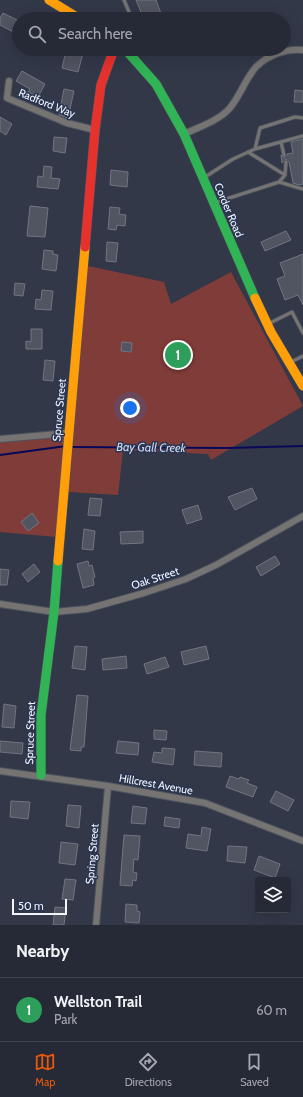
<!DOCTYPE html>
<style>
:root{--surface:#262a36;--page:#2e323e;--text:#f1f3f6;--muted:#a4a7ad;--line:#424651;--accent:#ea580c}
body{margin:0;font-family:Cabin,sans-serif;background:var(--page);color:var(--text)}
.controls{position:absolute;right:12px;bottom:12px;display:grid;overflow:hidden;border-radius:4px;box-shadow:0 4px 16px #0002}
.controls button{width:36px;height:36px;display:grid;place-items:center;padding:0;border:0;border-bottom:1px solid var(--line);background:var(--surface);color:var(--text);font:20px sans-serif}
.scale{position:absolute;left:12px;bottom:10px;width:55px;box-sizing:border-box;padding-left:4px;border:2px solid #f2f5fc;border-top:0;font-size:11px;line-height:14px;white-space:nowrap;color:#f2f5fc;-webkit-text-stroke:3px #293551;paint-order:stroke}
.you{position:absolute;left:130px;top:408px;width:14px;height:14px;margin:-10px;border:3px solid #fff;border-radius:50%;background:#1a73e8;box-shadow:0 0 0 6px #1a73e833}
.badge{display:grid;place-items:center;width:26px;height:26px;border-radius:50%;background:var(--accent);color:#fff;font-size:13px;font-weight:700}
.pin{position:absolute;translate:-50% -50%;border:2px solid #fff;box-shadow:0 1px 4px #0006}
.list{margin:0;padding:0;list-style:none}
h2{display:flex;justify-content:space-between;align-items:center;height:52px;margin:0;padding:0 16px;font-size:17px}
h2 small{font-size:13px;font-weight:400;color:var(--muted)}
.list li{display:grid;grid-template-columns:26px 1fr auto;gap:12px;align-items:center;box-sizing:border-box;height:64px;padding:0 16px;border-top:1px solid var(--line)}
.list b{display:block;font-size:15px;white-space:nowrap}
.list p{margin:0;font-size:13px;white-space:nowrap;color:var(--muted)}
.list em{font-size:13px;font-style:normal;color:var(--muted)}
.icon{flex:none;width:22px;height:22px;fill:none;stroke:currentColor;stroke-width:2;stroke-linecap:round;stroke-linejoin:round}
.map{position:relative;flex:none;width:303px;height:925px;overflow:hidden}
.search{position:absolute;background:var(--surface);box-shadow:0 4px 16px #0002;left:12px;right:12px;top:12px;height:44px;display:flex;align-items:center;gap:10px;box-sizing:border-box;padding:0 14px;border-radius:22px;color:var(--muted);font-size:15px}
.sheet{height:116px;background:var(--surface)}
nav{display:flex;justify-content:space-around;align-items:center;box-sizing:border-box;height:56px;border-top:1px solid var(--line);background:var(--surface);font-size:11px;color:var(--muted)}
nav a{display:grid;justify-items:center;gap:2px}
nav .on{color:var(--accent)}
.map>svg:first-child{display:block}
.green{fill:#803c39}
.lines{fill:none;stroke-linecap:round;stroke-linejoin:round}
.stream{stroke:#080859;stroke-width:2}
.building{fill:#515461;stroke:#727482}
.lane-casing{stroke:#4f535f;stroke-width:4.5}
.street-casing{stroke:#4f535f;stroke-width:8}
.fast-casing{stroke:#4f535f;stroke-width:10}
.slow-casing{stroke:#4f535f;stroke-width:10}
.jam-casing{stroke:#4f535f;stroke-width:10}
.lane{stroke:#757472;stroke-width:3}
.street{stroke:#757472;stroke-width:6}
.fast{stroke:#30b455;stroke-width:9}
.slow{stroke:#ff9f0a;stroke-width:9}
.jam{stroke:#e5322d;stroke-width:9}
.labels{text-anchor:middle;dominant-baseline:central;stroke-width:3;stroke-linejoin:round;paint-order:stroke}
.street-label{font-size:11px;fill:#f2f5fc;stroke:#293551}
.water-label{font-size:12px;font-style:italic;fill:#d0daf2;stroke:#293551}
</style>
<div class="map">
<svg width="303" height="925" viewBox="0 0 303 925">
<rect width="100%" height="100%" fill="#323848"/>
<path class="green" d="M88,266L164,282L171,304L231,272L303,406L211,460L208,454L123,450L118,495L68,492Z
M67,435L56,537L0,532V442Z"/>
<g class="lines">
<path class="stream" d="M70,447L227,448L303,446
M0,455L66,446"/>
</g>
<path class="building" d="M136,0H156L163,19H144Z
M3,13L19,21V35L0,25V18Z
M72,50L83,53L78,72L62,68L65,55L71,56Z
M22,71L45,84L38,97L28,92L30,89L16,81Z
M64,89L74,91L68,118L59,115Z
M295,90L303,91V102H294Z
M0,117L12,124L6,135L0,131Z
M54,137L67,138L65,153L53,151Z
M303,139V184L299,185L293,183L289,162L286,159L282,163L281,155L284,158L287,154L293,153L291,142Z
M44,166L52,167L51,178L60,179L58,189L37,187L38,176L43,177Z
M111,170L128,172L127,187L110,185Z
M30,206L48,208L45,237L27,236Z
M110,207L120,208L119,214L126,215L125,226L117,225L116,230L108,229Z
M286,231L291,240L265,251L261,242Z
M107,242L118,243L116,262L106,261Z
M44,250L53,251V254L58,255L56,271L42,269Z
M303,254V305L298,295L285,300L277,279L285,276L280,263Z
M15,283L25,284L23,296L14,295Z
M42,290L53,291L51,310L35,309L36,299L41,300Z
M31,329H42V349H26V341L31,342Z
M122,342L132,343L131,352L121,351Z
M45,360L55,361L53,381L43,380Z
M252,488L257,499L235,510L228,497Z
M90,498L102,499L100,516L88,515Z
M198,505L202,519L187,524L182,510Z
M32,513L39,523L28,531L21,522Z
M84,529L95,531L93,550L82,549Z
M143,531V543L121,544L120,532Z
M275,556L280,564L261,576L256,567Z
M88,561L89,566L92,565L95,577L93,578L94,585L83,588L77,564Z
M34,564L40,572L28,582L22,574Z
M0,569L9,570L7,585H0Z
M75,646L87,647L85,670L72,668Z
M206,646L209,659L184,665L181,652Z
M126,656L127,668L103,670L102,659Z
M165,657L169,667L147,674L144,664Z
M77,695L88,696L84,747H81V751L70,750Z
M4,704L16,706L14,728L2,727Z
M154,730L167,731L166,740L154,739Z
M0,741L23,743L22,754L0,752Z
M118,741L139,743L138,755L116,753Z
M162,748L175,749L173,765L152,762L154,752L162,753Z
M195,751L222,753L221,767L194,765Z
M230,776L239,779L240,777L249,780L247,783L257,787L253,797L226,787Z
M276,791L294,800L288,811L270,802Z
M11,801L30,802L28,819L10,817Z
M68,805L81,806L79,828L66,826Z
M133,806L147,808L145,824L131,823Z
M165,817L180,819L179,828L164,826Z
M202,827L211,829L207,851L186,848L188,834L201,836Z
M124,835L140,836L138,860L134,859L133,872L137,873L136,881L133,880L132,886L120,885Z
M61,842L78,844L75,865L59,863Z
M228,846L247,847L245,863L227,861Z
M259,856L280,864L275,878L254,870Z
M65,879L76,880L73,900L62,899Z
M126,904L137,905V911L140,912L139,923L125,922Z
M55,907L66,908L64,925H53Z"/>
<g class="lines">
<g class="lane-casing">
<path id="lane" d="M124,0L132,19
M303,118L295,117L260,128L255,149L303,136
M281,142L284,155
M248,152L285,175
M205,177L233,159L255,149
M279,182L285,175L286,162
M214,203L279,182L303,189
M268,324L292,312L303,333
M291,362L303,356"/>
</g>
<g class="street-casing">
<path id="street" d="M9,81L7,98L67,123L95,130
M184,134C199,127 218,121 229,109C240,97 245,79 256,67C268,55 287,48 303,50
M0,439L69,433
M0,604L54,612L87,609L144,593L186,579L216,565L303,516
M0,771L108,786L205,803L303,841
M96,925L108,786"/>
</g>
<g class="fast-casing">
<path id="fast" d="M125,49L156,84L184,134L255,298
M41,775V715L54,612L58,561"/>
</g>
<g class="slow-casing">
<path id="slow" d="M49,0L80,19
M255,298L271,332L303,386
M58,561L85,247"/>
</g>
<g class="jam-casing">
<path id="jam" d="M85,247L95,130L101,85L114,49"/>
</g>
<use href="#lane" class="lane"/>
<use href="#street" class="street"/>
<use href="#fast" class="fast"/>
<use href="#slow" class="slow"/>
<use href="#jam" class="jam"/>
</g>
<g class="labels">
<g class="street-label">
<text transform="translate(47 103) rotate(22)">Radford Way</text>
<text transform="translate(229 210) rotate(67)">Corder Road</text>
<text transform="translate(59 410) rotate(-85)">Spruce Street</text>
<text transform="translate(155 578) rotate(-18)">Oak Street</text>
<text transform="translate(30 733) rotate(-88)">Spruce Street</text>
<text transform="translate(156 784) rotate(10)">Hillcrest Avenue</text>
<text transform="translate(92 854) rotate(-85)">Spring Street</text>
</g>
<g class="water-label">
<text transform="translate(151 447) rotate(1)">Bay Gall Creek</text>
</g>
</g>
</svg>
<div class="controls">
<button><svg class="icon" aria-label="layers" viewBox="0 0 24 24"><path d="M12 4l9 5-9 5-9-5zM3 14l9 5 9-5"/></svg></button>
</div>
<div class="scale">50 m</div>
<div class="you"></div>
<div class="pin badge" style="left:178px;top:355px;background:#2e9e5b">1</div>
<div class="search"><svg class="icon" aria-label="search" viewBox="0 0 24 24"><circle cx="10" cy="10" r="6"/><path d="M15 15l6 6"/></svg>Search here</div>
</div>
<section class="sheet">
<h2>Nearby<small></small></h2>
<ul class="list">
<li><span class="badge" style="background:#2e9e5b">1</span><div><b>Wellston Trail</b><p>Park</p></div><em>60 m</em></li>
</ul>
</section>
<nav>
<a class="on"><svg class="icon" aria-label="map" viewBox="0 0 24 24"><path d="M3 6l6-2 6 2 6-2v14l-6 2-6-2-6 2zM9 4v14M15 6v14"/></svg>Map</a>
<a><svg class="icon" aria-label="directions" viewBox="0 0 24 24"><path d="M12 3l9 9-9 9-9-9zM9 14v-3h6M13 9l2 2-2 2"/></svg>Directions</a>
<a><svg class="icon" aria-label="saved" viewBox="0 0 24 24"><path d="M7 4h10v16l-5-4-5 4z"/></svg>Saved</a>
</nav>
